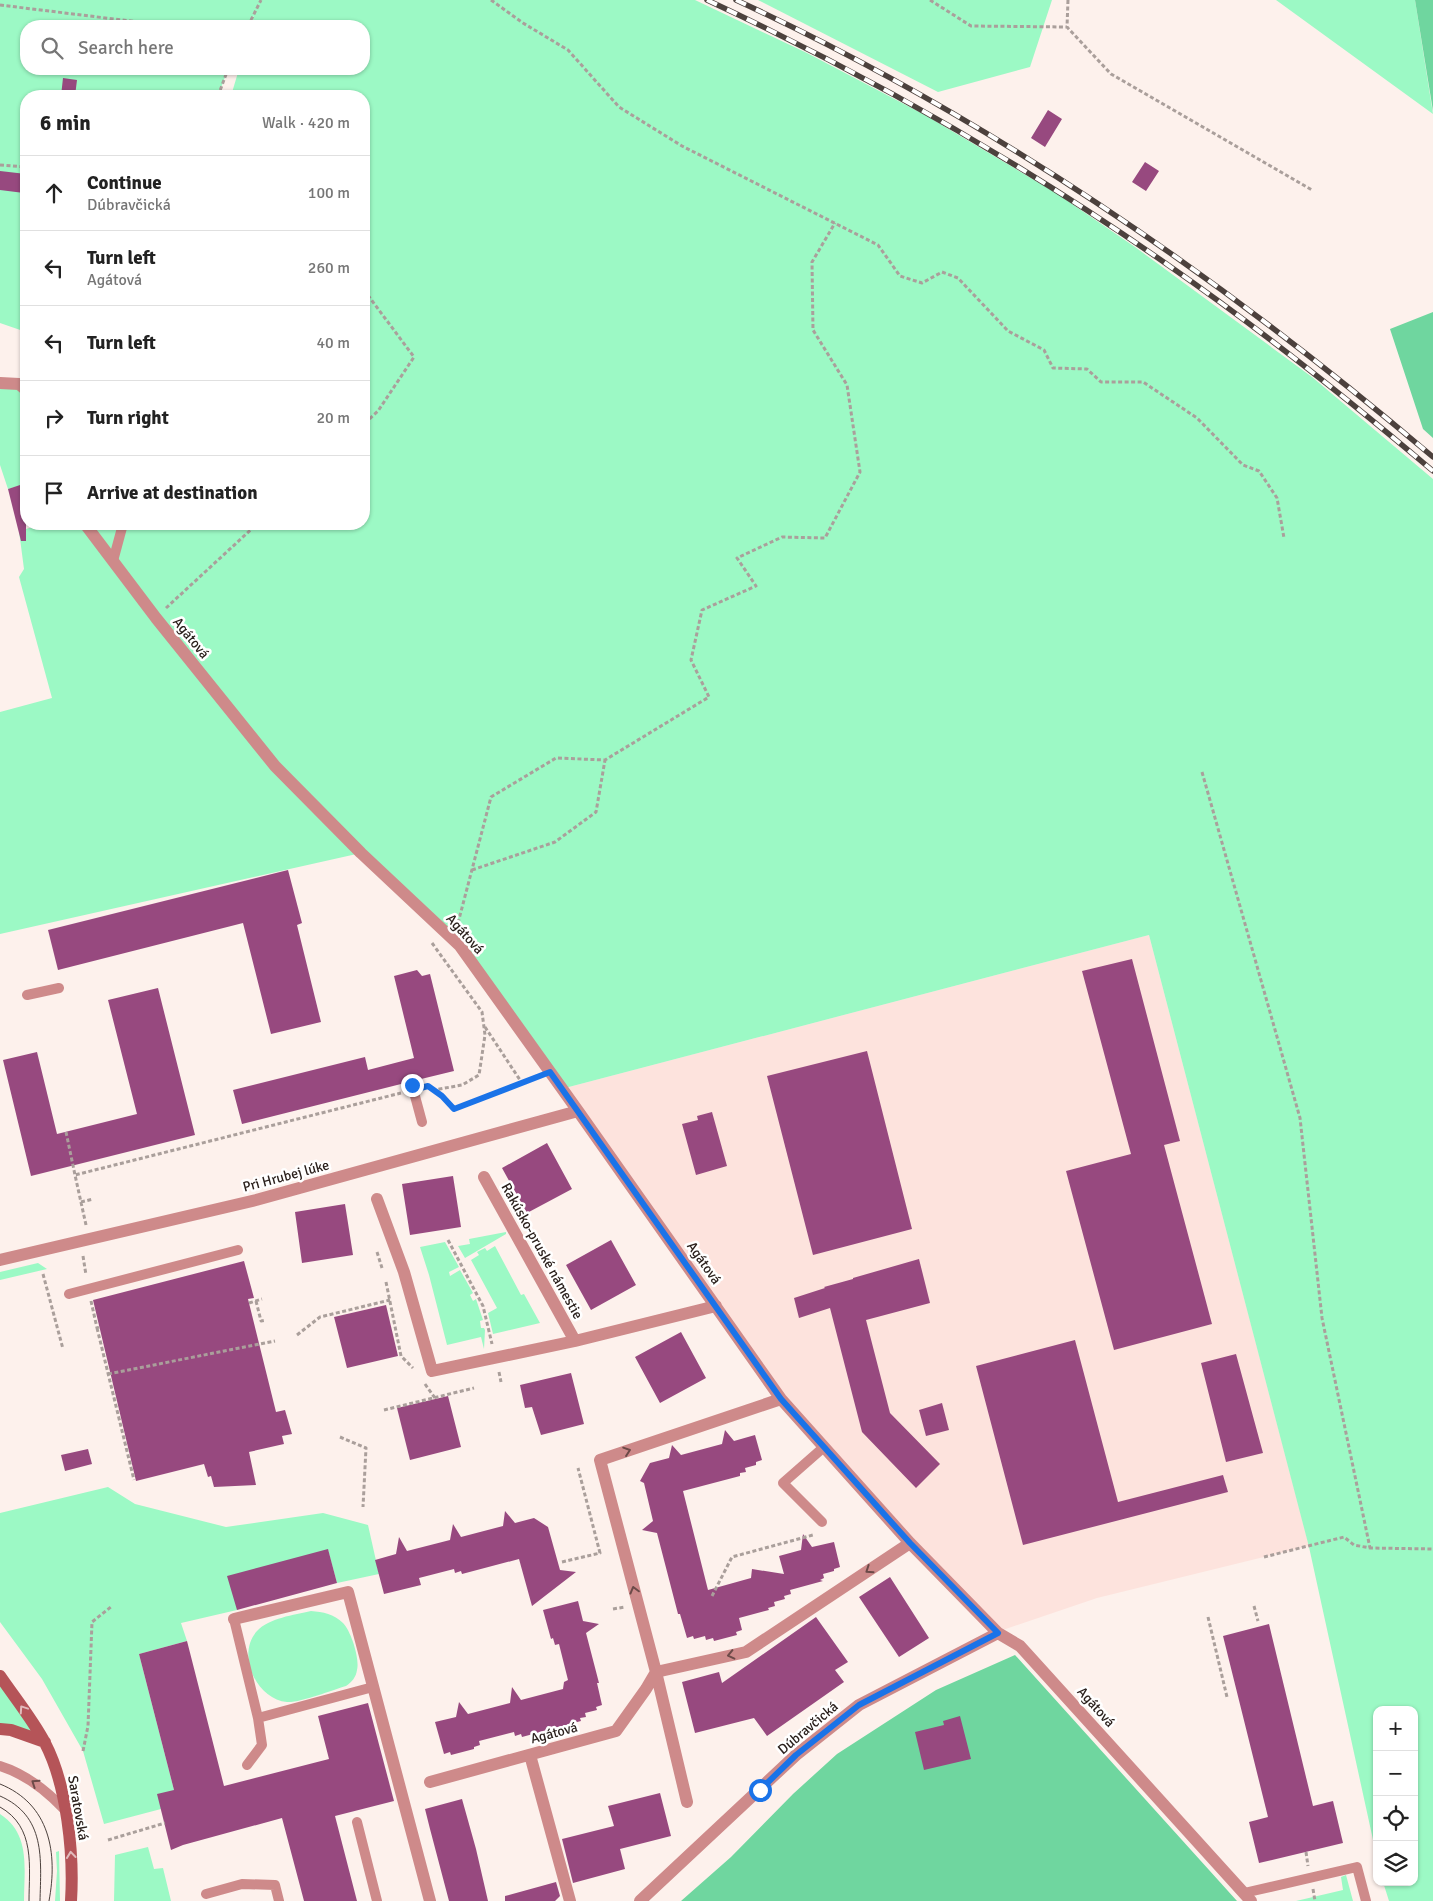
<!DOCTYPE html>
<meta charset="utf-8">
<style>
:root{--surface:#fff;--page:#f6f6f6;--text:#222;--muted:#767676;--line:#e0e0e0}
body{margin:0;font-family:Signika,sans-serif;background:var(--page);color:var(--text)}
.controls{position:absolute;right:15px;bottom:15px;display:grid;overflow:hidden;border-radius:10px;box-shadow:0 1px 4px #0004}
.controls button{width:45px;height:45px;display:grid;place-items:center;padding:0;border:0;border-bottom:1px solid var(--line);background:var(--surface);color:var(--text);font:25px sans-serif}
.stop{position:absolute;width:15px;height:15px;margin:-11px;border:4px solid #1a73e8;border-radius:50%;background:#fff}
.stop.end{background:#1a73e8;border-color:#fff;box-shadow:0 1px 5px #0008}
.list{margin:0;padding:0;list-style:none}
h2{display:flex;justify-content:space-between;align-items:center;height:65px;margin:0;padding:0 20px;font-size:21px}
h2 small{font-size:16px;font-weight:400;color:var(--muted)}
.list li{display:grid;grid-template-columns:32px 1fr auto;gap:15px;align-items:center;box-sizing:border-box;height:75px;padding:0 20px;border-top:1px solid var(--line)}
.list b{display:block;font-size:19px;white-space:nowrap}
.list p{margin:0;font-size:16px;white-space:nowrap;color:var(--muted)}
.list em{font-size:16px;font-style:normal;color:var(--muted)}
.icon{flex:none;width:28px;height:28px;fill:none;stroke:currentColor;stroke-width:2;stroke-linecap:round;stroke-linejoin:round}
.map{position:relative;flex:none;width:1433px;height:1901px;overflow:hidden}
.search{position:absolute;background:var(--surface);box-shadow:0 1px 4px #0004;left:20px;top:20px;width:350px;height:55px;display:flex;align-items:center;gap:12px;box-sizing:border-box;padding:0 18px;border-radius:20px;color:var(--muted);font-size:19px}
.panel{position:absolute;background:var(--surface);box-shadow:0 1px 4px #0004;left:20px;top:90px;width:350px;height:440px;border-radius:20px}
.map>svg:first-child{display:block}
.industrial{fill:#fde3dd}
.green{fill:#9cf9c5}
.forest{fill:#6fd69f}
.building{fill:#97497f}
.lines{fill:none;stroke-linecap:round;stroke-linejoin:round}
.path{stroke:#aa9f9b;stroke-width:3;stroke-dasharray:4 2.5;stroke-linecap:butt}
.lane{stroke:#ce8a8a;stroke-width:10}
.street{stroke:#ce8a8a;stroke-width:12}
.secondary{stroke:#b55458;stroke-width:12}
.tram{stroke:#4c413d;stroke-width:1}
.rail-casing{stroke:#4c413d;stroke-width:5.5}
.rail{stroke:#fff;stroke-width:4;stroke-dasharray:11;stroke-linecap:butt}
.oneway{stroke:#6c4a48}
.oneway2{stroke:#e1bbbc}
.route{stroke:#1a73e8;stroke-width:6}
.labels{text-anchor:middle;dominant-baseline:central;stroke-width:5;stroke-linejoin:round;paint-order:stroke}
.street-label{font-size:14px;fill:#2a201c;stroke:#fff}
</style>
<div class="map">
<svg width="1433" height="1901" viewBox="0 0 1433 1901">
<rect width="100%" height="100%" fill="#fdf1ec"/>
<path class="industrial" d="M1149,935L1309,1546L1097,1598L997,1632L781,1398L565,1088Z"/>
<path class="green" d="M0,0H695L807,53L925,115L1056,193L1135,247L1312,377L1433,479V1901H1389L1383,1882H1414V1710H1377V1858L1309,1547L1149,935L565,1088L460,946L361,853L0,934V712L52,698L19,577L24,569L19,531L36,526V524H364V96H231L239,69H364V26H251L254,15L248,26H26V69H228L218,96H26V332L0,323Z
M758,0H1052L1030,67L938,92Z
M1276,0H1415L1433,114Z
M0,383L26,390V488L25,484L8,489L0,465Z
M506,1232V1234L465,1258L458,1246L470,1244L469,1239Z
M445,1242L459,1267L449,1272L450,1276L460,1270L473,1293L470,1295L473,1301L476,1299L483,1320L480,1321L481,1328H484L485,1330L484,1349L481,1337L447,1345L429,1275L420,1247Z
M495,1246L521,1295L524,1294L540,1323L493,1334L488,1313L497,1308L471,1260L479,1255L477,1252L485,1248L487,1251Z
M38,1263L47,1269L0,1280V1272Z
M108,1487L135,1504L226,1527L323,1513L368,1525L379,1574L337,1583L328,1550L237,1610L181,1623L187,1641L139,1654L174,1790L161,1809L104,1824L83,1751L42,1679L0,1622V1513Z
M311,1611C323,1612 334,1614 343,1623C351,1631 360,1659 357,1670C356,1677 352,1682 346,1686C332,1690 300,1703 287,1702C256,1699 236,1654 257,1631C269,1618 294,1615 311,1611Z
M0,1676L45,1742L0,1729Z
M0,1814C31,1834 24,1869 24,1901H0Z
M148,1847L154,1869L163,1868L171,1901H114L115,1855Z
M59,1851L60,1901H55L57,1871L56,1852Z
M1346,1875L1353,1901H1296L1343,1890L1341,1877Z"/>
<path class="forest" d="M1415,0H1433V111Z
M1433,312V438L1423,429L1390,329Z
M1015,1655L1237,1901H681L731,1857L793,1794L837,1754L936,1690Z"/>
<path class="building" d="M63,78L77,80L75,96H61Z
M1048,110L1062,119L1045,147L1031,138Z
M1145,162L1159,171L1146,191L1132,182Z
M0,171L26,174L24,193L0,190Z
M26,483V541H21L8,489Z
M288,870L302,923L297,925L321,1022L271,1034L243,923L58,970L48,930Z
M1132,959L1180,1141L1164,1145L1212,1324L1114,1350L1066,1171L1131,1154L1082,971Z
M417,970L422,976L430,974L454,1071L417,1080L411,1078L405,1083L242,1124L233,1090L365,1057L368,1070L414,1058L394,976Z
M158,988L195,1135L31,1176L3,1060L37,1052L57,1134L137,1114L108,1000Z
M867,1051L912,1229L813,1255L767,1076Z
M712,1112L727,1166L696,1175L682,1124L698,1120L697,1116Z
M547,1143L572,1189L527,1213L502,1168Z
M453,1176L461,1227L410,1235L402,1184Z
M345,1204L353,1255L302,1263L295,1212Z
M611,1240L636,1285L591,1310L566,1265Z
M919,1259L930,1303L866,1320L890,1413L940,1464L916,1488L862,1432L830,1308L799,1318L794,1298L825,1288L824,1287L853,1279V1278Z
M244,1261L254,1298L248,1299L276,1412L285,1410L292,1434L282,1436L284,1444L249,1452L256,1485L214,1487L211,1476L208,1477L204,1464L136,1481L93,1300Z
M386,1305L398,1356L347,1368L334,1317Z
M681,1332L706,1378L660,1403L635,1357Z
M1075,1340L1118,1502L1223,1475L1228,1492L1023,1545L976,1366Z
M1236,1354L1263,1453L1226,1462L1201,1363Z
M571,1373L584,1424L541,1435L532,1407L525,1408L520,1385Z
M448,1396L461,1447L410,1460L397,1408Z
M942,1403L949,1430L926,1436L919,1410Z
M725,1430L734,1441L755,1435L762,1460L756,1462V1465L745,1468L746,1472L740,1473V1476L683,1491L708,1590L751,1578L752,1569L784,1574L779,1556L801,1550L803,1534L812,1547L834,1542L840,1567L834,1569V1571L823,1574L824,1578L820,1580L823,1581L790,1590L791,1594L784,1596L785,1599L774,1602L775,1606L768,1608L769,1610L739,1618L742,1630L736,1632L737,1635L714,1641L713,1638L706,1640L705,1636L694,1639L693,1636L687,1638L680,1614H678L657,1533L642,1530L653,1521L644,1483L640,1481L650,1463L669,1458L672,1445L681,1455L722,1444Z
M88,1449L92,1464L65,1471L61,1455Z
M505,1511L515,1523L534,1518L548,1527L560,1570L576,1572L532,1606L519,1559L462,1574L461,1571L455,1573L454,1569L419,1578L421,1585L384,1594L375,1560L396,1554L399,1537L407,1551L450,1540L453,1524L461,1537L503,1526Z
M328,1549L337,1583L237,1610L227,1576Z
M890,1577L929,1638L899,1657L859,1597Z
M578,1601L583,1621L599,1624L586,1633L599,1683H597L602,1705L596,1707L597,1710L585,1713L586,1717L580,1718L581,1721L522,1737L521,1734L515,1736L514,1732L479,1741L480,1745L474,1747V1749L451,1755L450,1752L444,1754L435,1722L456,1717L459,1702L468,1714L510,1703L512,1687L521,1700L563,1689L564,1682L568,1680L559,1644L555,1645L553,1638L551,1639L543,1610Z
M816,1617L848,1662L835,1670L844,1682L767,1736L754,1718L695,1733L682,1682L719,1672L722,1683Z
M1269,1624L1313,1806L1333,1801L1343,1843L1259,1863L1249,1822L1268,1817L1223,1636Z
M187,1641L224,1786L329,1759L318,1716L368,1703L394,1801L335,1816L357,1901H304L282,1818L183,1845L171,1850L157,1794L174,1790L139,1654Z
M960,1716L971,1759L924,1770L915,1732L944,1725L943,1721Z
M660,1793L671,1836L620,1849L625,1869L573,1883L562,1839L614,1826L608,1806Z
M462,1799L476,1849L488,1901H449L430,1829L425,1809Z
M556,1882L560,1896L555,1901H505V1896Z"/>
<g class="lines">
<path class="path" d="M491,0L523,23L568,50L619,107L682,146L878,245L900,276L922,283L942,272L958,278L1008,331L1044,350L1053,368L1087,369L1101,382H1143L1197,418L1243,465L1259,471L1277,498L1284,538
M930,0L971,26L1067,27
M1068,0L1067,27L1111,74L1312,190
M0,5L171,26
M248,26L261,0
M218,96L228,69
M0,165L26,167
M364,290L414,357L378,411L364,424
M166,608L257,524
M1202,772L1300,1118L1322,1318L1370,1548
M472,870L555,842L596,812L605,760
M458,923L491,797L556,758L605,760L709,697L691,660L702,610L756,586L737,558L782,537L825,538L860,472L847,385L813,330L812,262L835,223
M432,943L482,1012L485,1035L479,1075L462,1085L434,1090
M485,1027L522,1083
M426,1087L428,1086L442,1096L454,1109L535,1078
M66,1132L75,1175
M81,1202L93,1199
M86,1225L75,1175L401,1093
M448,1240L483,1306L492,1344
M377,1252L382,1268
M83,1256L86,1275
M43,1274L63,1349
M386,1282L401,1356L413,1368
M91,1301L97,1328L99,1327
M256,1301L261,1321L266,1320
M249,1303L262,1299
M97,1328L134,1480
M297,1335L320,1317L390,1300
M499,1372L501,1382
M108,1374L275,1341
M425,1384L435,1398
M384,1410L474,1388
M340,1437L366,1448L363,1507
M1264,1557L1344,1537L1354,1545L1370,1548L1433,1549
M562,1562L600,1553L578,1468
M712,1596L732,1557L813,1535
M1254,1606L1258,1621
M613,1609L625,1607
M1208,1617L1227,1697
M83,1751L88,1726L92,1622L112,1606
M108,1840L165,1823
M1306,1852L1308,1866
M1313,1889L1315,1901"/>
<path class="lane" d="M113,561L123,524
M27,995L59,988
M412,1085L422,1122
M69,1294L238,1250
M822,1522L783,1483L824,1447
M234,1619L258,1718L373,1687
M247,1765L262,1745L258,1718
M0,1766C26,1774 46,1790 65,1810
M357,1822L377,1901
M1244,1893L1357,1867L1366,1901
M206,1894L242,1884L275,1885L279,1901"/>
<path class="street" d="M0,383L19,384L26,390
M85,524L156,618L275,766L361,853L460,946L578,1111L781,1399L910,1543L998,1633L1020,1646L1251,1901
M484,1177L575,1341
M377,1199L404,1272L432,1371L575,1341L716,1306
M0,1260L256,1200L578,1111
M781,1399L600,1460L656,1672L746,1652L910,1543
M234,1619L348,1592L430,1901
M656,1672L687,1802
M530,1755L570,1901
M430,1782L616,1731L646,1689L656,1672
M640,1901L796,1755L859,1705L998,1633"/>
<path class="secondary" d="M0,1676C15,1698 33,1720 45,1743C67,1785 74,1854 71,1901
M0,1729L11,1730L45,1742"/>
<path class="tram" d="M0,1784C50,1804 58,1853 49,1901
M0,1796C46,1816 41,1859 40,1901
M0,1807C36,1827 29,1867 29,1901"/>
<g class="rail-casing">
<path id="rail" d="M707,0C868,75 1022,163 1168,265C1260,329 1348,399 1433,471
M736,0C989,117 1221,277 1433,457"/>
</g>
<use href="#rail" class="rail"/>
</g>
<defs><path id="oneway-chevron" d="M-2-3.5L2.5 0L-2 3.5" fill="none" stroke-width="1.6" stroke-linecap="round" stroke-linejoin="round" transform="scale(1.25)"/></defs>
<g class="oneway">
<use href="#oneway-chevron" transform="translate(627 1451) rotate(-19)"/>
<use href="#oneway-chevron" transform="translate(869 1570) rotate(146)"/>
<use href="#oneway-chevron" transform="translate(634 1590) rotate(-105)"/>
<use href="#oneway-chevron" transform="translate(731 1655) rotate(167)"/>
<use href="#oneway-chevron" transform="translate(35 1783) rotate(-146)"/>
</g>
<g class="oneway2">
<use href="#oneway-chevron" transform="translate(23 1709) rotate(-124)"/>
<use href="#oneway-chevron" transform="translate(71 1855) rotate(-96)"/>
</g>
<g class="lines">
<path class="route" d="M412,1085L413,1090L428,1086L442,1096L454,1109L550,1072L781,1399L910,1543L998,1633L859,1705L796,1755L760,1790"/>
</g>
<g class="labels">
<g class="street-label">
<text transform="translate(191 638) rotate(51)">Agátová</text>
<text transform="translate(465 934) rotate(48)">Agátová</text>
<text transform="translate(286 1176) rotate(-15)">Pri Hrubej lúke</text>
<text transform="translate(542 1251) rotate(61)">Rakúsko-pruské námestie</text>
<text transform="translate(704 1263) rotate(55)">Agátová</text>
<text transform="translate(1096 1707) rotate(48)">Agátová</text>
<text transform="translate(808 1728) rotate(-40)">Dúbravčická</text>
<text transform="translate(554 1733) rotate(-15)">Agátová</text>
<text transform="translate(78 1808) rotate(80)">Saratovská</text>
</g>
</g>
</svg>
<div class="controls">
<button>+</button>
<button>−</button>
<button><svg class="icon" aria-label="locate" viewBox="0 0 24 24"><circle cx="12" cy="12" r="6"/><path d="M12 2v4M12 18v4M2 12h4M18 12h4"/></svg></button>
<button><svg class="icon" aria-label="layers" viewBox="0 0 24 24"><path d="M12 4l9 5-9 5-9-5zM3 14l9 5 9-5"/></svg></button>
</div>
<div class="stop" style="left:760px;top:1790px"></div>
<div class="stop end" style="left:412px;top:1085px"></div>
<div class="search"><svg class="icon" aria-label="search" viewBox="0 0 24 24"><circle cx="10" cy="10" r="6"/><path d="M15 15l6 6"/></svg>Search here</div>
<section class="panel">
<h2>6 min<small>Walk · 420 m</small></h2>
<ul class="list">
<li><svg class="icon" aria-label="ahead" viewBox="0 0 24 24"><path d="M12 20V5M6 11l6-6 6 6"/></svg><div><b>Continue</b><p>Dúbravčická</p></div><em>100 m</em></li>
<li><svg class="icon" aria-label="left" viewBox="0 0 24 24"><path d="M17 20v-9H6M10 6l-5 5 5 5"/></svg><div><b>Turn left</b><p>Agátová</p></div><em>260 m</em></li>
<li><svg class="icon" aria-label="left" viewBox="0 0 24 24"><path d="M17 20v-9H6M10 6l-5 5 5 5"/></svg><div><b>Turn left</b></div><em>40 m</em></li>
<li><svg class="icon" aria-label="right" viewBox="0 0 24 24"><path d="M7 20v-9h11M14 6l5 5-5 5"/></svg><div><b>Turn right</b></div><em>20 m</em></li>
<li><svg class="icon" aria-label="arrive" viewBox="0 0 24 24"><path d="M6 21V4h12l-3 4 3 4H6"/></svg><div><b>Arrive at destination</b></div></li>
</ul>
</section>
</div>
